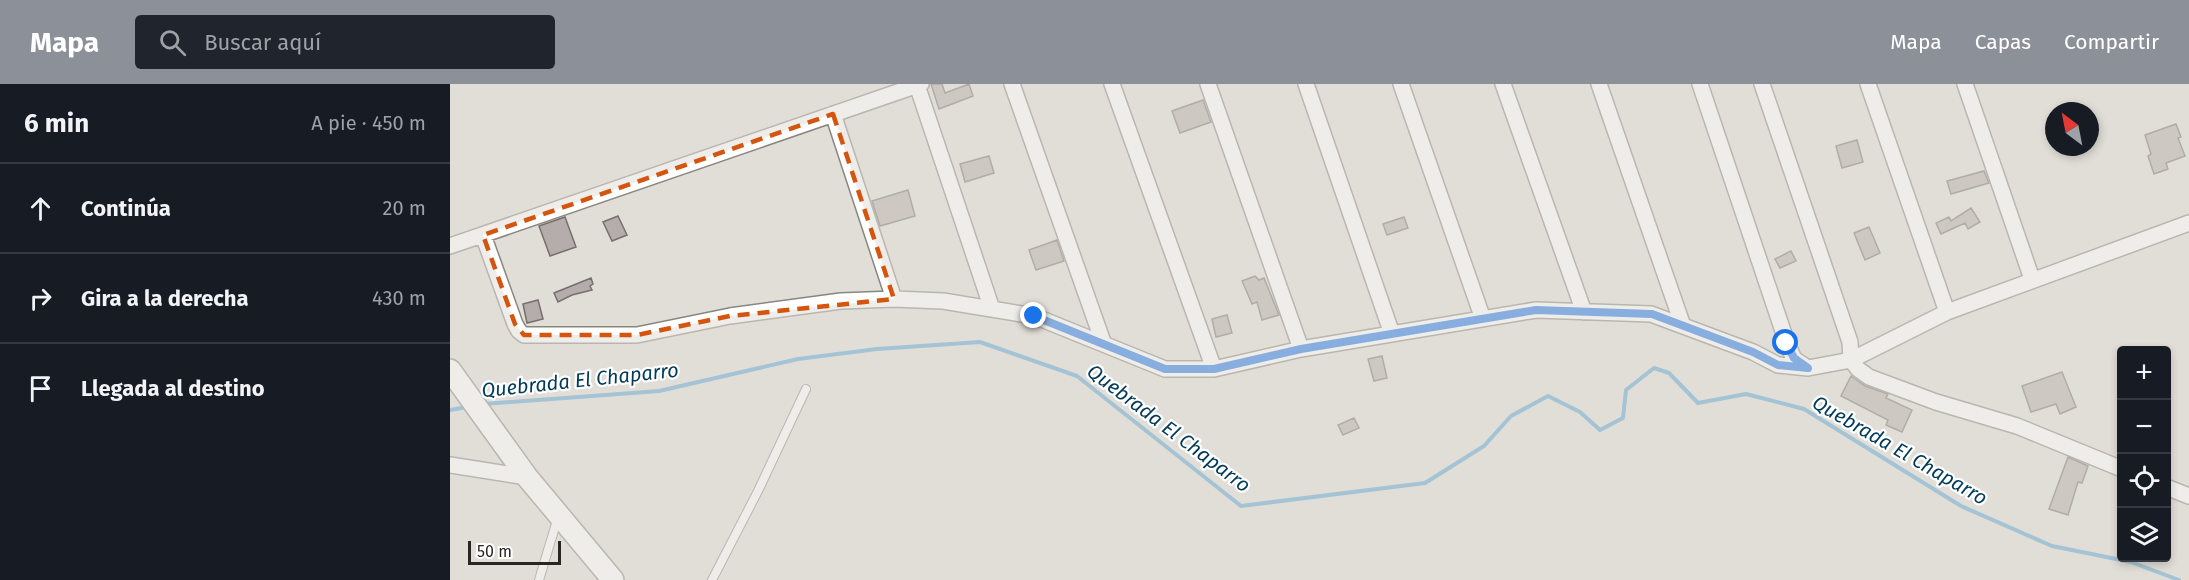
<!DOCTYPE html>
<html lang="es">
<meta charset="utf-8">
<style>
:root{--surface:#171b24;--page:#20242c;--text:#f1f3f6;--muted:#9ea1a6;--line:#363941;--accent:#8c9099}
body{margin:0;font-family:"Fira Sans",sans-serif;background:var(--page);color:var(--text)}
.controls{position:absolute;right:18px;bottom:18px;display:grid;overflow:hidden;border-radius:6px;box-shadow:0 3px 9px #0003}
.controls button{width:54px;height:54px;display:grid;place-items:center;padding:0;border:0;border-bottom:2px solid var(--line);background:var(--surface);color:var(--text);font:30px sans-serif}
.compass{position:absolute;left:1595px;top:18px;width:54px;height:54px;border-radius:50%;background:var(--surface);box-shadow:0 3px 9px #0003;rotate:328deg}
.scale{position:absolute;left:18px;bottom:15px;width:93px;box-sizing:border-box;padding-left:6px;border:3px solid #272623;border-top:0;font-size:16px;line-height:21px;white-space:nowrap;color:#272623;-webkit-text-stroke:4px #fff;paint-order:stroke}
.stop{position:absolute;width:18px;height:18px;margin:-14px;border:4px solid #1a73e8;border-radius:50%;background:#fff}
.stop.end{background:#1a73e8;border-color:#fff;box-shadow:0 2px 6px #0008}
.list{margin:0;padding:0;list-style:none}
h2{display:flex;justify-content:space-between;align-items:center;height:78px;margin:0;padding:0 24px;font-size:26px}
h2 small{font-size:20px;font-weight:400;color:var(--muted)}
.list li{display:grid;grid-template-columns:39px 1fr auto;gap:18px;align-items:center;box-sizing:border-box;height:90px;padding:0 24px;border-top:2px solid var(--line)}
.list b{display:block;font-size:22px;white-space:nowrap}
.list em{font-size:20px;font-style:normal;color:var(--muted)}
.icon{flex:none;width:33px;height:33px;fill:none;stroke:currentColor;stroke-width:2;stroke-linecap:round;stroke-linejoin:round}
.map{position:relative;flex:none;width:1739px;height:496px;overflow:hidden}
header{display:flex;align-items:center;gap:36px;box-sizing:border-box;height:84px;padding:0 30px;background:var(--accent);color:#fff}
header strong{font-size:28px}
nav{display:flex;gap:33px;margin-inline-start:auto;font-size:21px}
.search{width:420px;height:54px;background:var(--page);display:flex;align-items:center;gap:15px;box-sizing:border-box;padding:0 21px;border-radius:6px;color:var(--muted);font-size:22px}
main{display:flex}
aside{flex:1;background:var(--surface)}
.map>svg:first-child{display:block}
.lines{fill:none;stroke-linecap:round;stroke-linejoin:round}
.stream{stroke:#5aa2d0;stroke-width:4}
.building{fill:#b5adab;stroke:#766f6d;stroke-width:1.5}
.lane-casing{stroke:#89867f;stroke-width:10}
.street-casing{stroke:#89867f;stroke-width:18}
.secondary-casing{stroke:#89867f;stroke-width:24}
.lane{stroke:#fff;stroke-width:8}
.street{stroke:#fff;stroke-width:15}
.secondary{stroke:#fff;stroke-width:21}
.route{stroke:#1a73e8;stroke-width:8}
.marked{fill:none;stroke:#d5540e;stroke-width:4.5;stroke-dasharray:12 8;stroke-linejoin:round}
.labels{text-anchor:middle;dominant-baseline:central;stroke-width:4.5;stroke-linejoin:round;paint-order:stroke}
.water-label{font-size:20px;font-style:italic;fill:#003b5a;stroke:#fff}
</style>
<header>
<strong>Mapa</strong>
<div class="search"><svg class="icon" aria-label="search" viewBox="0 0 24 24"><circle cx="10" cy="10" r="6"/><path d="M15 15l6 6"/></svg>Buscar aquí</div>
<nav><a>Mapa</a><a>Capas</a><a>Compartir</a></nav>
</header>
<main>
<aside>
<h2>6 min<small>A pie · 450 m</small></h2>
<ul class="list">
<li><svg class="icon" aria-label="ahead" viewBox="0 0 24 24"><path d="M12 20V5M6 11l6-6 6 6"/></svg><div><b>Continúa</b></div><em>20 m</em></li>
<li><svg class="icon" aria-label="right" viewBox="0 0 24 24"><path d="M7 20v-9h11M14 6l5 5-5 5"/></svg><div><b>Gira a la derecha</b></div><em>430 m</em></li>
<li><svg class="icon" aria-label="arrive" viewBox="0 0 24 24"><path d="M6 21V4h12l-3 4 3 4H6"/></svg><div><b>Llegada al destino</b></div></li>
</ul>
</aside>
<div class="map">
<svg width="1739" height="496" viewBox="0 0 1739 496">
<rect width="100%" height="100%" fill="#e1ded7"/>
<g class="lines">
<path class="stream" d="M33,320L209,307L348,275L427,265L530,258L627,292L791,422L975,399L1034,362L1061,332L1098,312L1130,328L1150,346L1173,334L1176,306L1204,284L1219,289L1248,319L1296,310L1354,325L1511,422L1602,462L1681,478L1729,496
M0,326L17,323"/>
</g>
<path class="building" d="M481,0H492L495,9L519,0L523,12L489,25Z
M753,16L761,38L730,49L722,27Z
M1726,40L1731,53L1728,54L1735,72L1716,79L1718,85L1704,90L1698,72L1701,70L1695,51Z
M1407,56L1413,78L1392,84L1386,62Z
M539,72L544,89L515,98L510,80Z
M1534,87L1539,99L1501,110L1497,97Z
M458,106L465,132L430,142L422,117Z
M1521,124L1530,138L1518,145L1515,139L1491,150L1486,139L1499,133L1501,137Z
M168,132L177,151L162,157L153,138Z
M115,133L126,163L100,172L89,142Z
M954,133L958,144L937,151L933,140Z
M1419,143L1430,169L1415,176L1404,149Z
M607,156L614,177L586,186L579,166Z
M1341,167L1346,177L1330,184L1325,175Z
M805,192L809,196L814,194L829,231L812,236L807,218L802,220L792,197Z
M141,194L143,200L140,202L142,206L122,211L108,218L104,209Z
M88,216L93,235L77,239L73,220Z
M777,231L782,249L766,253L762,235Z
M932,272L937,294L924,297L918,275Z
M1612,288L1626,323L1610,330L1606,320L1581,328L1572,302Z
M1401,292L1415,302L1438,310L1436,314L1462,326L1452,348L1436,341L1438,336L1391,312Z
M904,334L909,344L893,351L888,341Z
M1618,373L1638,382L1632,399L1628,398L1618,431L1599,425Z"/>
<g class="lines">
<g class="lane-casing">
<path id="lane" d="M89,496L108,433
M262,496L308,407L356,305"/>
</g>
<g class="street-casing">
<path id="street" d="M562,0L653,258
M662,0L764,285
M758,0L851,265
M856,0L942,250
M951,0L1033,235
M1053,0L1134,228
M1149,0L1233,242
M1250,0L1337,259L1344,275L1358,284
M1312,0L1400,258L1401,276L1497,228L1739,139
M1418,0L1497,228
M1515,0L1582,195
M467,1L542,225
M383,30L444,215
M33,151L65,240L69,247L74,251H187L280,232L391,217L444,215L493,217L584,232L715,285H764L851,265L1086,226L1201,230L1303,268L1328,281L1358,284L1401,276L1408,285L1419,293L1486,318L1567,342L1672,385
M0,162L471,0
M0,381L77,393
M1716,403L1739,412"/>
</g>
<g class="secondary-casing">
<path id="secondary" d="M0,286L77,393L163,496"/>
</g>
<use href="#lane" class="lane"/>
<use href="#street" class="street"/>
<use href="#secondary" class="secondary"/>
</g>
<g class="lines">
<path class="route" d="M584,232L715,285H764L851,265L1086,226L1202,230L1303,268L1328,281L1358,284L1344,274L1336,259"/>
</g>
<path d="M0 0H1739V496H0ZM383,30L444,215L280,232L187,251H74L65,240L33,151Z" fill="#e1ded7" fill-opacity=".55" fill-rule="evenodd"/>
<path class="marked" d="M383,30L444,215L280,232L187,251H74L65,240L33,151Z"/>
<g class="labels">
<g class="water-label">
<text transform="translate(130 296) rotate(-6)">Quebrada El Chaparro</text>
<text transform="translate(719 344) rotate(37)">Quebrada El Chaparro</text>
<text transform="translate(1450 366) rotate(30)">Quebrada El Chaparro</text>
</g>
</g>
</svg>
<div class="controls">
<button>+</button>
<button>−</button>
<button><svg class="icon" aria-label="locate" viewBox="0 0 24 24"><circle cx="12" cy="12" r="6"/><path d="M12 2v4M12 18v4M2 12h4M18 12h4"/></svg></button>
<button><svg class="icon" aria-label="layers" viewBox="0 0 24 24"><path d="M12 4l9 5-9 5-9-5zM3 14l9 5 9-5"/></svg></button>
</div>
<svg class="compass" viewBox="-18 -18 36 36"><path d="M0-13l5 13h-10z" fill="#e53935"/><path d="M0 13l5-13h-10z" fill="#9ea1a6"/></svg>
<div class="scale">50 m</div>
<div class="stop" style="left:1336px;top:259px"></div>
<div class="stop end" style="left:584px;top:232px"></div>
</div>
</main>
